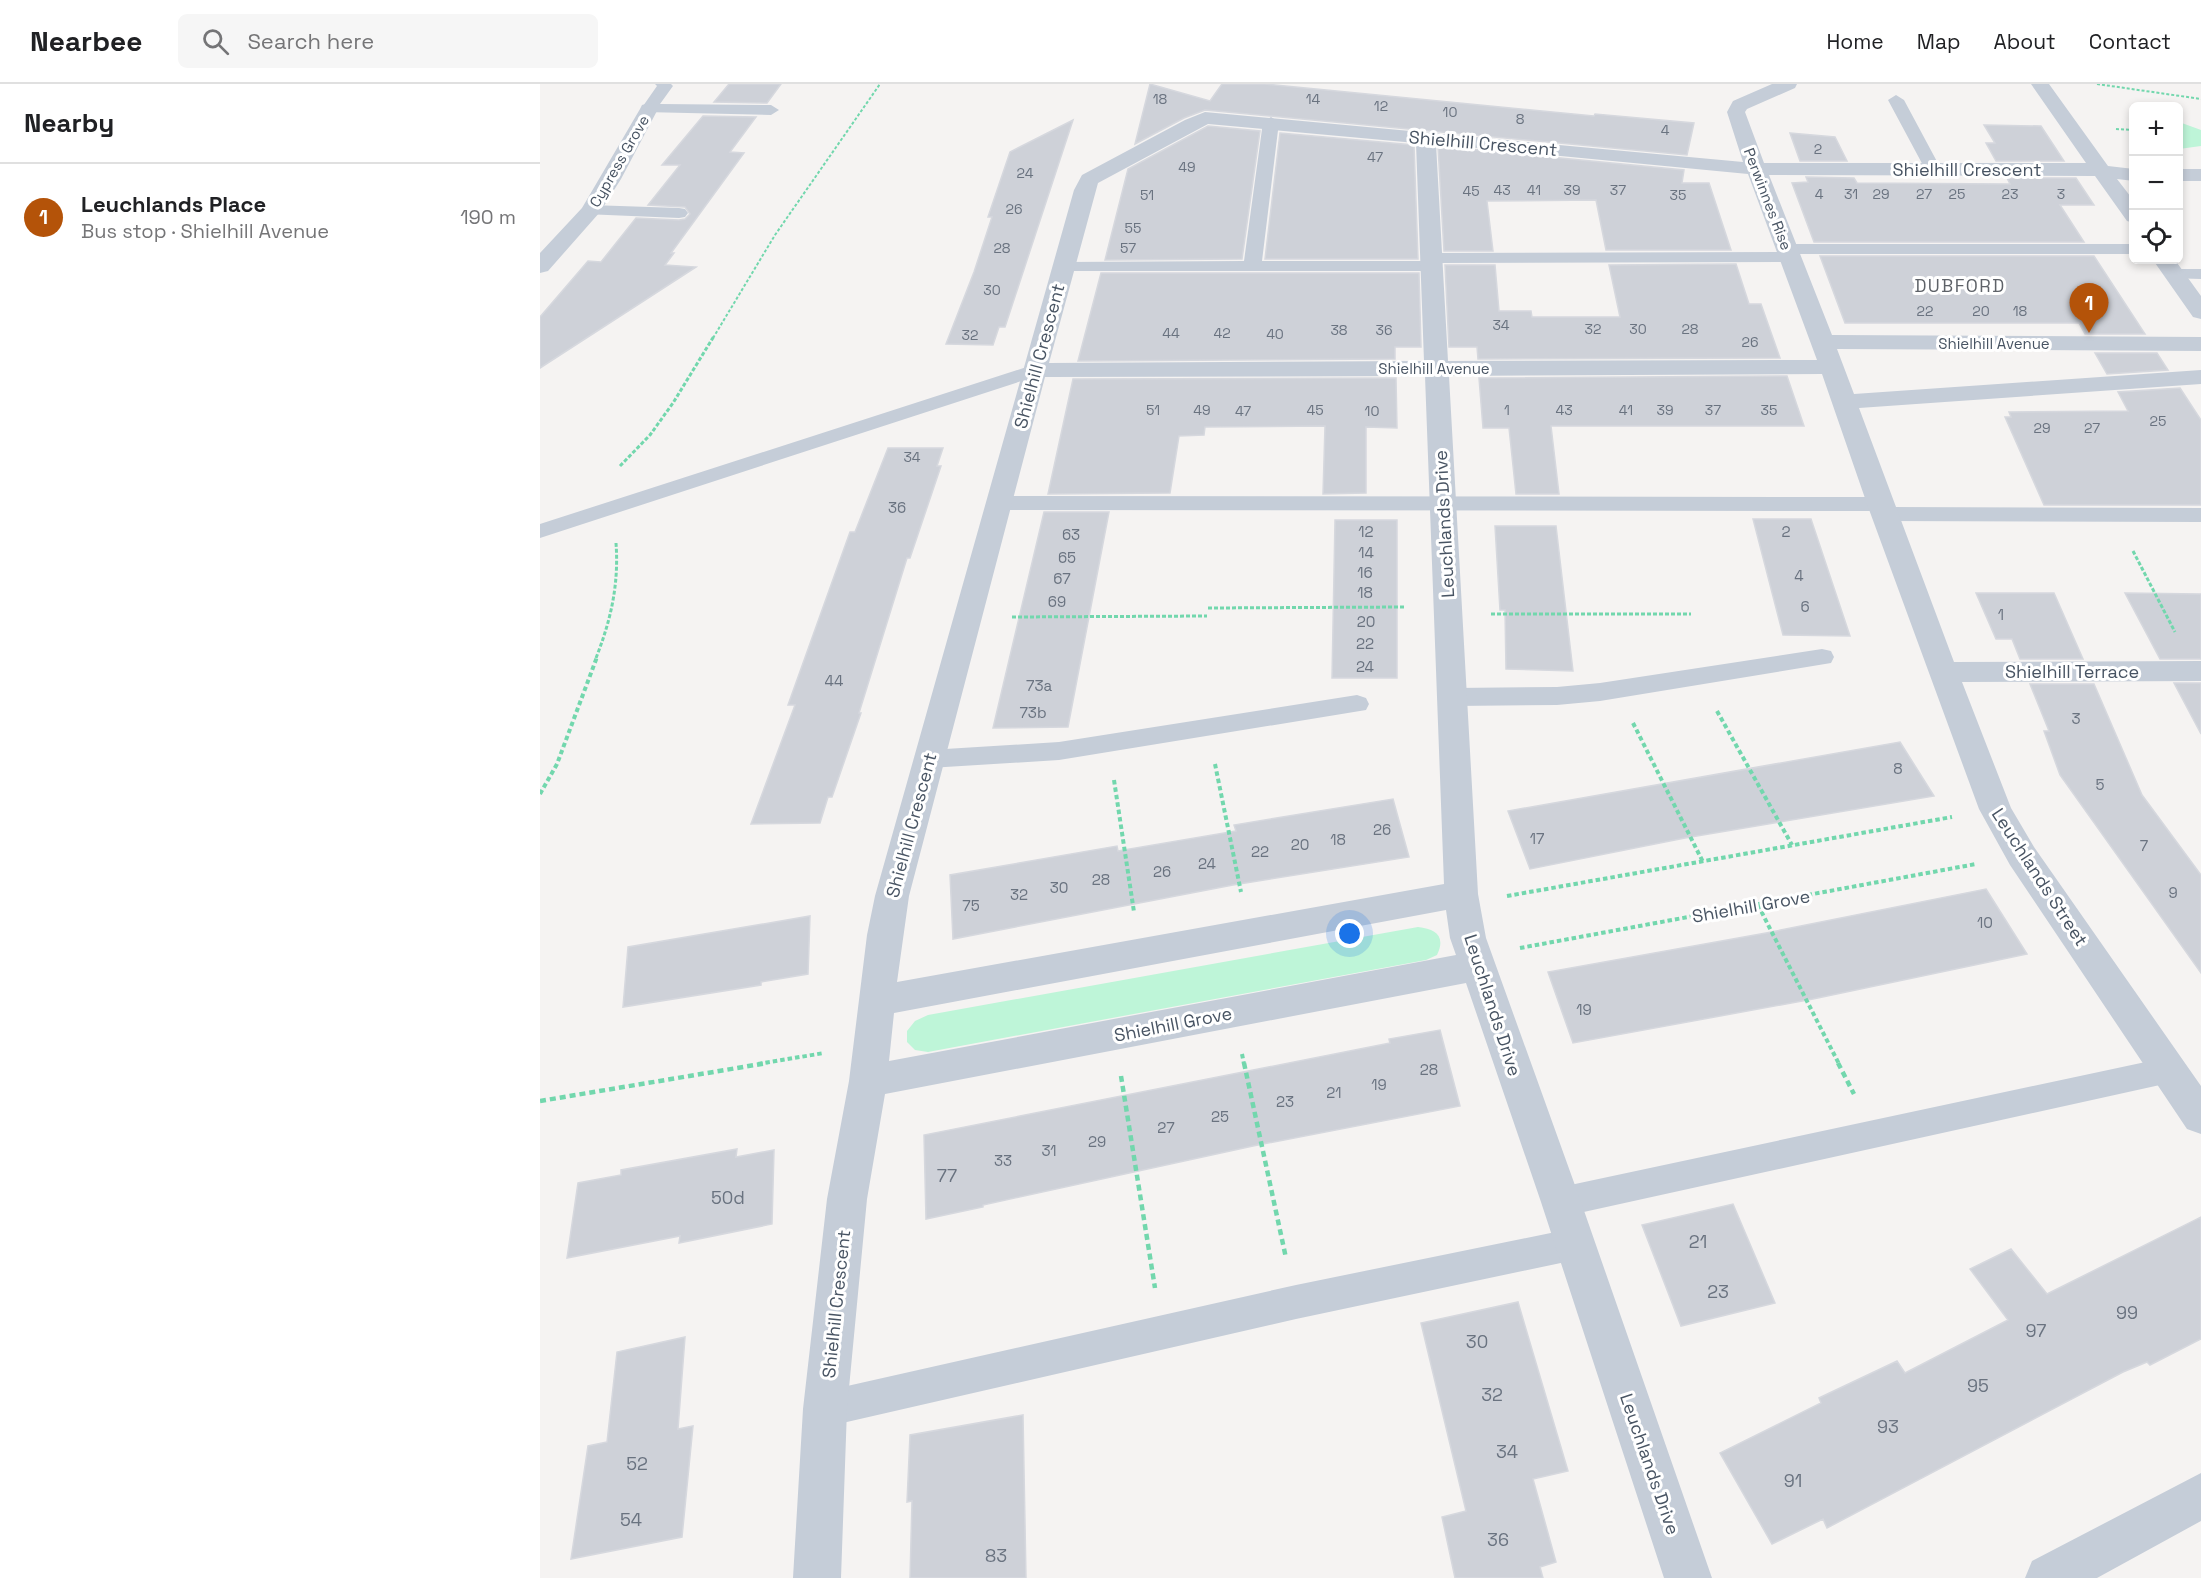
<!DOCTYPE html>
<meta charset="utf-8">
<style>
:root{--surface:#fff;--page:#f6f6f6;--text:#202124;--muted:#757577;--line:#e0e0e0;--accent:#b45309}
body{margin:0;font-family:"Space Grotesk",sans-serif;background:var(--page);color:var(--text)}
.controls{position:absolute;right:18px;top:18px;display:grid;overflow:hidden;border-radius:9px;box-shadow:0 3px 9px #0003}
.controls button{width:54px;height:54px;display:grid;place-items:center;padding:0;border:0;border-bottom:2px solid var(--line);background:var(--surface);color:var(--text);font:30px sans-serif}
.you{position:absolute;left:810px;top:850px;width:21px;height:21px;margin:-15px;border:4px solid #fff;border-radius:50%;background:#1a73e8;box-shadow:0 0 0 9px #1a73e833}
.badge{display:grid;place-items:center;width:39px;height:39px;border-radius:50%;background:var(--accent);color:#fff;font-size:20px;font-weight:700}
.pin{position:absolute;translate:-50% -50px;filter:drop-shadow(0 2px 3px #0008)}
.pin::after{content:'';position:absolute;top:32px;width:21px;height:18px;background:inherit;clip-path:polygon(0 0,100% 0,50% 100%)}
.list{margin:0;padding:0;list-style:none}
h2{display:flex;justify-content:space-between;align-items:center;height:78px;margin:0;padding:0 24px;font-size:26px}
h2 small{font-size:20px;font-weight:400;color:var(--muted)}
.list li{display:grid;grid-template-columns:39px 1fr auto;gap:18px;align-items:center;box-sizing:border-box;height:108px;padding:0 24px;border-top:2px solid var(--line)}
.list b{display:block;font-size:22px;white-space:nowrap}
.list p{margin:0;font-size:20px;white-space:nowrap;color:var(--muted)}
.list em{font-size:20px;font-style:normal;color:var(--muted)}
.icon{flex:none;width:33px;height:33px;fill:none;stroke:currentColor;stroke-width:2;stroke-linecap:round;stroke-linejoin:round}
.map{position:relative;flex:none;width:1661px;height:1494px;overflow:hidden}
header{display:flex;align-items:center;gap:36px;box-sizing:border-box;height:84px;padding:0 30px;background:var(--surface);border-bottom:2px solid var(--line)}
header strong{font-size:28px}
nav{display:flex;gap:33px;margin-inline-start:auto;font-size:21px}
.search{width:420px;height:54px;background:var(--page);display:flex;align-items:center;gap:15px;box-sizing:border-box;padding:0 21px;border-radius:9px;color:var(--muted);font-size:22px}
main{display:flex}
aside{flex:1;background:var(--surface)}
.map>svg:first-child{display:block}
.green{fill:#bef5d8}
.building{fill:#ced1d8;stroke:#d6d8de;stroke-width:1.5}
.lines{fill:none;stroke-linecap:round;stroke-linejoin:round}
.path-far3{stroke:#72d7ad;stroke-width:2;stroke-dasharray:3 2;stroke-linecap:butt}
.path-far2{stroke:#72d7ad;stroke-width:3;stroke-dasharray:4 2;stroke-linecap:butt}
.path-far1{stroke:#72d7ad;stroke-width:4;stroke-dasharray:4.5 3;stroke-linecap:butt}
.path{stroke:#72d7ad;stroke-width:4.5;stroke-dasharray:6 4;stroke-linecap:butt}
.lane{fill:#c5cdd8;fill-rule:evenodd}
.street{fill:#c5cdd8;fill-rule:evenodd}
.labels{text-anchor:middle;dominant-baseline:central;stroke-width:6;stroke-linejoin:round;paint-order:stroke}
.far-number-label{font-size:14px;fill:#6a7380}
.far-street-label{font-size:15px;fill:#485463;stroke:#fff}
.number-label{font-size:15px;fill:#6a7380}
.street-label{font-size:18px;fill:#485463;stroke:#fff}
.far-quarter-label{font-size:18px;letter-spacing:1.5px;fill:#5e6268;stroke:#fff}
.near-number-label{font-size:18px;fill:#6a7380}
</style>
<header>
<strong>Nearbee</strong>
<div class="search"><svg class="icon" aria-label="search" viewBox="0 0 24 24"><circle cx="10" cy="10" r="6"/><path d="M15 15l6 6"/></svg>Search here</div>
<nav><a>Home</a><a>Map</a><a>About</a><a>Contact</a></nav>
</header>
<main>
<aside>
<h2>Nearby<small></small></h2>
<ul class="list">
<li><span class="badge">1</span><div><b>Leuchlands Place</b><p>Bus stop · Shielhill Avenue</p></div><em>190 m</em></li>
</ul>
</aside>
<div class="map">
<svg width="1661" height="1494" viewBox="0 0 1661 1494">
<rect width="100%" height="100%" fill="#f5f3f2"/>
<path class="green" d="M1639,38L1661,46V62L1639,65Z
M878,843C896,845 906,852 897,871L886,876L388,968L375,966L367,958V947L375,937L388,931Z"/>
<path class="building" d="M189,0H241L227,19L174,18Z
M610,0L670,17L682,0H725L1054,32L1055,30L1154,39L1147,71L665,26L644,34L595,60Z
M163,32L216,33L190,68L204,69L131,169H134L125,181L156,183L0,284V233L48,177L61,178L96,134L139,136L145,135L150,130L145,123L108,121L140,81H122Z
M533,36L465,243H459L453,261L406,260L434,188L452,133H448L470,68Z
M1444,41L1501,42L1524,77H1456L1446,59H1455Z
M668,42L720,47L702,175L565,176L588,85Z
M740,49L874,61L878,175H725Z
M1250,49L1295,53L1307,77H1260Z
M898,62L1144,86L1142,99H1169L1191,166H1066L1056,116L947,117L953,167H904Z
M1266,93L1314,94L1317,99L1470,100L1467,94H1536L1554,121H1520L1544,158H1274L1252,99L1268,98Z
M1280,172H1554L1605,250H1545L1539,239H1305Z
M1196,180L1209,220H1221L1240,274L938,275L937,263H909L905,181H955L959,227H991L992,233H1080L1069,181Z
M561,189H879L881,263H855V275L538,277Z
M1555,269H1617L1628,286L1567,290Z
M1247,292L1264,342H1011L1019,410H976L969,344H943L939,294Z
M856,294L857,344L826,343V409L783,410L785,342L665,343L664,351L639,352L630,409L508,410L533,295Z
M1640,304L1661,336V421H1504L1465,333H1471L1469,328L1588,327L1578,308Z
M348,364H403L397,382H401L370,474H367L319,629H321L292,713H288L280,739L211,740L255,621H248L310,448H315Z
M504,428H569L528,643L453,644Z
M1213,435H1271L1310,552L1243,551Z
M795,436H857V594H792Z
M955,442H1016L1033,587L966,585L965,526H960Z
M1436,509H1514L1543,575H1480L1472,555H1456Z
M1585,509L1661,510V575H1620Z
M1634,599H1661V650Z
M1490,600H1554L1602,711L1661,791V889L1520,691L1504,647H1509Z
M1360,658L1394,712L1145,754L990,785L968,727Z
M853,715L869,773L693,801L413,855L410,791L577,762L578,767L696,747L694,741Z
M1446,805L1487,870L1273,915L1033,959L1008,888L1226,849Z
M270,832L268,890L221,898V901L83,923L88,863Z
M900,946L920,1022L713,1062L443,1121V1123L386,1135L384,1051L850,959L849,955Z
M197,1065L196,1073L234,1066L232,1140L139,1159L140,1152L27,1174L38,1099L81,1091V1086Z
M1193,1120L1235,1219L1141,1242L1102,1141Z
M1661,1133V1255L1610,1281L1607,1278L1583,1288L1287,1444L1283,1435L1232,1460L1180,1369L1281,1319L1279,1314L1357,1277L1365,1289L1468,1236L1430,1185L1471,1165L1507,1210Z
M978,1218L1028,1387L993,1395L1016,1478L1000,1483L1003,1494H915L902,1433L926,1427L881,1239Z
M145,1253L138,1345L153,1342L142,1453L31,1475L48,1362L67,1358L77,1268Z
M483,1331L486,1494H370L372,1417L367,1418L370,1351Z"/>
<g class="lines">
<path class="path-far3" d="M1557,0L1661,15
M1576,45L1594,46
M173,254L235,151L340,0"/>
<path class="path-far2" d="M80,382L110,351L133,319L174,252
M1593,467L1635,548
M668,524L865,523
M951,530H1151
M472,533L667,532
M56,574C71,536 79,500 76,459"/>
<path class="path-far1" d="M1177,627L1252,761
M1093,639L1163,778
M675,680L701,808
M574,696L594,828
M0,710L17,680L57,573
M967,812L1412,733
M1218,821L1299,980
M980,864L1436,780
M702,970L704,980
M218,980L284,969"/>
<path class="path" d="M704,979L746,1174
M1298,979L1314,1010
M581,992L615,1204
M0,1017L227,979"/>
<path class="lane" d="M115,0H131L133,2L120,20L231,21L239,26L231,31L104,28L101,25L117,2Z
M1356,11L1364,16L1401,85L1399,88H1387L1385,85L1348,16Z
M731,33L739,38L722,177H884L882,174L885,170L891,169L1240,168L1238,165L1241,161L1247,160H1594V170H1257L1259,173L1256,177L1250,178L898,179L900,182L897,186L891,187H518L515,183L518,179L524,178L704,177L723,38Z
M50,121L139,124L145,125L148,129L145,133L139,134L44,130L41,126L44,122Z
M1634,185H1661V195L1628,194L1625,190L1628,186Z
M496,280L503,282L506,286L503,290L0,454V440Z
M458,412L1340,413L1348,415L1351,420L1349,423L1661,424V438L1345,437L1337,435L1334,430L1336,427L458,426L450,424L447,419L450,414Z
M1282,565L1291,567L1294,573L1291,579L1060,617L1017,621L914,622L905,619L902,613L905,607L914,604L1017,603L1060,599Z
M817,611L826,614L829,620L826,626L519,676L389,684L380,682L376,675L380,668L389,666L519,658Z
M1629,973L1640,977L1644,986L1640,995L1629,999L1021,1133L1009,1129L1005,1118L1009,1107L1021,1103Z
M1035,1144L1047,1149L1052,1160L1047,1171L1035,1176L756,1235L285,1343L272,1338L267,1325L272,1312L285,1307L756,1201Z"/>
<path class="street" d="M1232,0H1257L1255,4L1207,25L1205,28L1224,79H1546L1491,0H1509L1568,82L1594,85V97L1577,95L1594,117V139L1587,137L1555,92L1229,91L1292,251L1661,253V267L1297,265L1314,310L1661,286V300L1319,324L1414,578L1661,577V597L1422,598L1471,724L1494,763L1661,1002V1050L1647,1045L1470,781L1439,725L1327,420L1282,290L909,292L938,810L946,854L1041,1118L1172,1494H1124L1001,1118L926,899L345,1010L327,1115L307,1325L301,1494H253L263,1325L287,1115L309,997L327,851L335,812L534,106L542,91L645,36L665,28L1203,78L1187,28L1193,17ZM668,40L876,59L884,277L509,279L558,99ZM896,60L1208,90L1277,276L908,277ZM885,292L904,800L357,898L369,812L505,293ZM906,826L910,854L916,871L349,977L354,929Z
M109,19L116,21L118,25L81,95L60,128L8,187L0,189V169L42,124L100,25L102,21Z
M1638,85H1661V97H1638Z
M1613,176H1635L1661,212V235L1653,233Z
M1661,1389V1437L1557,1494H1485L1492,1477Z"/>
</g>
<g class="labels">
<g class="far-number-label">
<text x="620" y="15">18</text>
<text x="773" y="15">14</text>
<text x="841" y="22">12</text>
<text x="910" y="28">10</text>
<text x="980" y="35">8</text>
<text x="1125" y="46">4</text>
<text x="1278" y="65">2</text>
<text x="835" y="73">47</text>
<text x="647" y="83">49</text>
<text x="485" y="89">24</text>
<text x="962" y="106">43</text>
<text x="994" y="106">41</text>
<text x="1032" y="106">39</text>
<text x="1078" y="106">37</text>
<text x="931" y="107">45</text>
<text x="1279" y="110">4</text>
<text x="1311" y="110">31</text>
<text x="1341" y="110">29</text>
<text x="1384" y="110">27</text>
<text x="1417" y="110">25</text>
<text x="1470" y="110">23</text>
<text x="1521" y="110">3</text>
<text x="607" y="111">51</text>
<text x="1138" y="111">35</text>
<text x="474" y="125">26</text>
<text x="593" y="144">55</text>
<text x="462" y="164">28</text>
<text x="588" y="164">57</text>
<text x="452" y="206">30</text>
<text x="1385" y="227">22</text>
<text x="1441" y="227">20</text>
<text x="1480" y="227">18</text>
<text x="961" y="241">34</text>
<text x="1053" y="245">32</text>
<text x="1098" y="245">30</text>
<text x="1150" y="245">28</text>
<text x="799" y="246">38</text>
<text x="844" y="246">36</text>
<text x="631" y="249">44</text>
<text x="682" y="249">42</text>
<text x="735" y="250">40</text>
<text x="430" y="251">32</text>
<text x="1210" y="258">26</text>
<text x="613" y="326">51</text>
<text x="662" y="326">49</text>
<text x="775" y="326">45</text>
<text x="967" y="326">1</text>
<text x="1024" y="326">43</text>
<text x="1086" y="326">41</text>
<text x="1125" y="326">39</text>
<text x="1173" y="326">37</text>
<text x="1229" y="326">35</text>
<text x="703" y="327">47</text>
<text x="832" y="327">10</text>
<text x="1618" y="337">25</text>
<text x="1502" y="344">29</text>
<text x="1552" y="344">27</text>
<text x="372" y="373">34</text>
</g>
<g class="far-street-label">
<text transform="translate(79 77) rotate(-60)">Cypress Grove</text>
<text transform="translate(1228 115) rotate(69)">Perwinnes Rise</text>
<text x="1454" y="259">Shielhill Avenue</text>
<text x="894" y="284">Shielhill Avenue</text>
</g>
<g class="number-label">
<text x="357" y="423">36</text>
<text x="826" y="447">12</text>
<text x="1246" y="447">2</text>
<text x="531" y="450">63</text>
<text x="826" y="468">14</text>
<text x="527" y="473">65</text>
<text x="825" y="488">16</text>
<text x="1259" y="491">4</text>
<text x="522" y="494">67</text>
<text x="825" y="508">18</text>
<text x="517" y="517">69</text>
<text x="1265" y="522">6</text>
<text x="1461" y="530">1</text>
<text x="826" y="537">20</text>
<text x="825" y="559">22</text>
<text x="825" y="582">24</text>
<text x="294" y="596">44</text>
<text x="499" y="601">73a</text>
<text x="493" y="628">73b</text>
<text x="1536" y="634">3</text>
<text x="1358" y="684">8</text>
<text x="1560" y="700">5</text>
<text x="842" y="745">26</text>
<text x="997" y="754">17</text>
<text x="798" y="755">18</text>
<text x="760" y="760">20</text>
<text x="1604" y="761">7</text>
<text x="720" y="767">22</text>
<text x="667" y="779">24</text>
<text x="622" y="787">26</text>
<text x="561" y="795">28</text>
<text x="519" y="803">30</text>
<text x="1633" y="808">9</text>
<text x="479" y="810">32</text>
<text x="431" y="821">75</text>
<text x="1445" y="838">10</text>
<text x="1044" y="925">19</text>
<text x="889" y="985">28</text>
<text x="839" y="1000">19</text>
<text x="794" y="1008">21</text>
<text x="745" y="1017">23</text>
<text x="680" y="1032">25</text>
<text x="626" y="1043">27</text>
<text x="557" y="1057">29</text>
<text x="509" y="1066">31</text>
<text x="463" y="1076">33</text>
</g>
<g class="street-label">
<text transform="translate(943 59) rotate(5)">Shielhill Crescent</text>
<text x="1427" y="85">Shielhill Crescent</text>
<text transform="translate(499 272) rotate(-75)">Shielhill Crescent</text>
<text transform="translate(904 440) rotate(-93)">Leuchlands Drive</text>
<text x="1532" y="587">Shielhill Terrace</text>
<text transform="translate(371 741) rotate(-75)">Shielhill Crescent</text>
<text transform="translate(1500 793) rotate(57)">Leuchlands Street</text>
<text transform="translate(1211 822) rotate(-10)">Shielhill Grove</text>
<text transform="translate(953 921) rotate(72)">Leuchlands Drive</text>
<text transform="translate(633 940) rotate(-11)">Shielhill Grove</text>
<text transform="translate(296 1220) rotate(-84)">Shielhill Crescent</text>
<text transform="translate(1110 1380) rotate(71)">Leuchlands Drive</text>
</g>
<g class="far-quarter-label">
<text x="1420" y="201">DUBFORD</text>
</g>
<g class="near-number-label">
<text x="407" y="1091">77</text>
<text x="188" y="1113">50d</text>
<text x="1158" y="1157">21</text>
<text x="1178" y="1207">23</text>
<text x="1587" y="1228">99</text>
<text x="1496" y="1246">97</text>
<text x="937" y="1257">30</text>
<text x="1438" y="1301">95</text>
<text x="952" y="1310">32</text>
<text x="1348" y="1342">93</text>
<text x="967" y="1367">34</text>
<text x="97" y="1379">52</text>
<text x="1253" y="1396">91</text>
<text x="91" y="1435">54</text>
<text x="958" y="1455">36</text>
<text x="456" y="1471">83</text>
</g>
</g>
</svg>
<div class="controls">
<button>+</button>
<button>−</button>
<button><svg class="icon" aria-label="locate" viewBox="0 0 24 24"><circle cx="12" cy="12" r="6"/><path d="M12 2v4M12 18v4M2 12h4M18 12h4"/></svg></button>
</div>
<div class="you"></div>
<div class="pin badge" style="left:1549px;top:249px">1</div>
</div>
</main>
